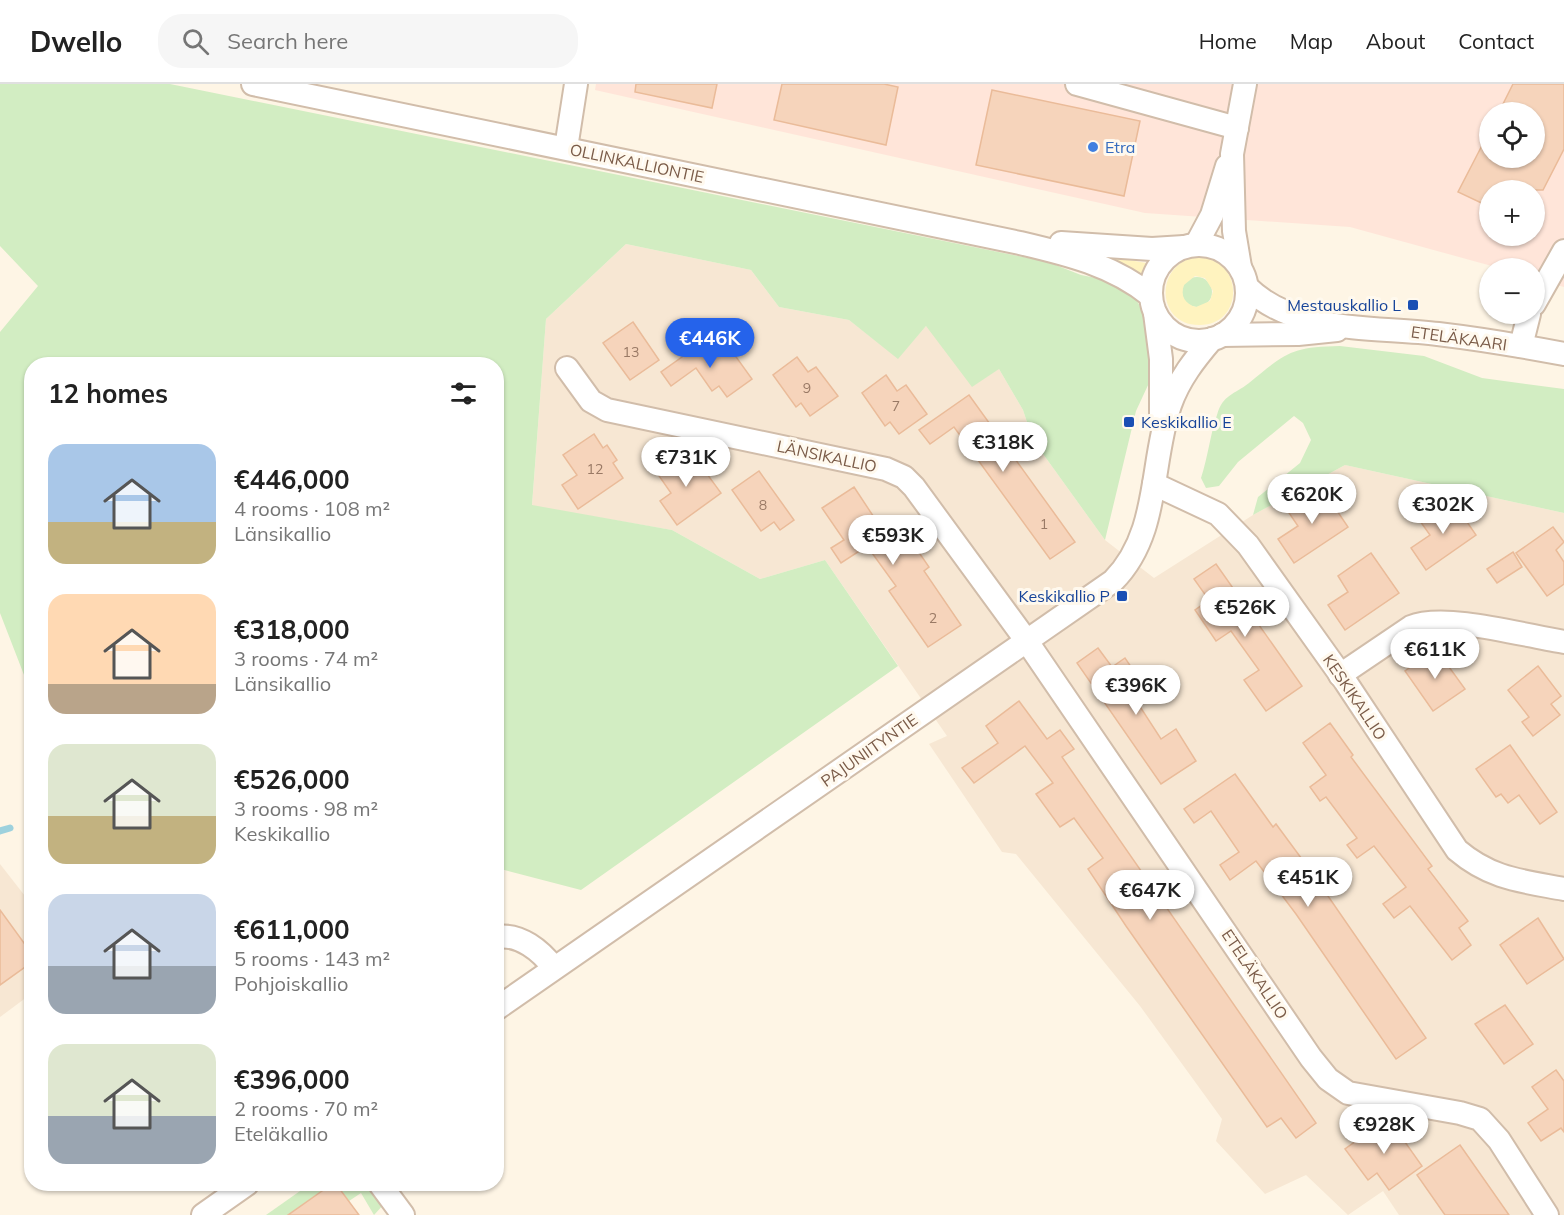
<!DOCTYPE html>
<html lang="en">
<head>
<meta charset="utf-8">
<style>
	body { margin:0; font-family:Mulish,sans-serif; background:#f6f6f6; color:#222; height:100vh; display:flex; flex-direction:column; font-size:22px; white-space:nowrap }
	* { box-sizing:border-box; margin:0 }
	p { font-size:20px; color:#767676 }
	.icon { flex:none; width:33px; height:33px; fill:none; stroke:currentColor; stroke-width:2; stroke-linecap:round; stroke-linejoin:round }
	.map { position:relative; flex:1; overflow:hidden }
	.drawer { position:absolute; left:24px; top:273px; width:480px; height:834px; display:flex; flex-direction:column; background:#fff; border-radius:24px; box-shadow:0 2px 4px #0004 }
	.drawer>* { flex:none }
	.buttons { position:absolute; left:1479px; top:18px; display:grid; gap:12px }
	.buttons a { display:grid; place-items:center; width:66px; height:66px; border-radius:50%; background:#fff; box-shadow:0 2px 4px #0004; font-size:30px }
	.price { position:absolute; translate:-50% -51px; padding:0 14px; border-radius:21px; background:#fff; color:#222; font-size:20px; line-height:39px; filter:drop-shadow(0 2px 3px #0008) }
	.price::after { content:''; position:absolute; left:50%; top:36px; width:18px; height:14px; margin-left:-9px; background:inherit; clip-path:polygon(0 0,100% 0,50% 100%) }
	.price.on { background:#2563eb; color:#fff }
	ul { padding:0; list-style:none }
	li { display:flex; align-items:center; gap:18px; height:150px; padding:0 24px }
	li span { display:grid; place-items:center; flex:none; width:168px; height:120px; border-radius:18px; color:#555 }
	li>.icon { margin-inline-start:auto }
	span .icon { width:72px; height:72px; fill:#fffc; stroke-width:1 }
	li b { font-size:26px }
	h2 { display:flex; justify-content:space-between; align-items:center; height:72px; padding:0 24px; font-size:26px }
	header { display:flex; align-items:center; gap:36px; box-sizing:border-box; height:84px; padding:0 30px; background:#fff; border-bottom:2px solid #e0e0e0 }
	header strong { font-size:28px }
	nav { display:flex; gap:33px; margin-inline-start:auto; font-size:21px }
	.search { width:420px; height:54px; background:#f6f6f6; display:flex; align-items:center; gap:15px; box-sizing:border-box; padding:0 21px; border-radius:24px; color:#767676; font-size:22px }
	.map>svg:first-child { display:block }
</style>
</head>
<body>
<header>
<strong>Dwello</strong>
<div class="search"><svg class="icon" aria-label="search" viewBox="0 0 24 24"><circle cx="10" cy="10" r="6"/><path d="M15 15l6 6"/></svg>Search here</div>
<nav><a>Home</a><a>Map</a><a>About</a><a>Contact</a></nav>
</header>
<div class="map">
<svg width="1564" height="1131" viewBox="0 0 1564 1131">
	<rect width="100%" height="100%" fill="#fef5e5"/>
	<g fill="#f7e7d3">
		<path d="M626,160L751,186L779,223L849,236L898,274L926,242L999,285L1023,326L1033,356L1105,456L1154,494L1253,431L1345,381L1564,429V1131H1399L1383,1107L1348,1131L1306,1091L1265,1110L1216,1057L1222,1035L1140,922L1016,770L1002,768L929,660L947,652L825,476L760,495L672,446L532,422L546,235Z"/>
		<path d="M0,780L32,821L31,910L0,933Z"/>
	</g>
	<path fill="#ffe5d9" fill-rule="evenodd" d="M596,0H1564V203L1535,195L1534,184H1499L1350,143L1145,129L595,6ZM1490,28H1534V74H1490ZM1490,106H1534V152H1490Z"/>
	<g fill="#d2edc2">
		<path d="M0,0H170L1048,178L1081,191L1116,198L1132,206L1150,244L1149,299L1136,327L1105,456L1033,356L1023,326L999,285L972,303L926,242L898,275L849,236L779,223L751,186L626,160L546,235L532,421L672,446L760,495L825,476L898,582L581,806L497,784L496,280H32L31,609L0,529V248L38,202L0,162Z"/>
		<circle cx="1197" cy="208" r="15"/>
		<path d="M1340,262L1424,272L1482,294L1564,305V429L1345,381L1253,431L1258,413L1300,379L1311,356L1303,339L1294,332L1238,378L1219,402L1206,404L1201,394C1208,373 1210,351 1217,331C1223,310 1234,311 1249,299C1286,269 1290,263 1340,262Z"/>
		<path d="M310,1100H332L288,1131H266Z"/>
		<path d="M336,1100H370L384,1120L374,1131L361,1109L349,1117Z"/>
	</g>
	<g fill="#fff3bf" fill-rule="evenodd">
		<path d="M1095,170L1146,179L1148,186L1141,197Z"/>
		<path d="M1200,172C1246,178 1243,242 1199,241C1155,241 1154,177 1200,172ZM1195,192L1205,194L1213,207L1210,217L1196,223C1185,220 1180,212 1184,201Z"/>
	</g>
	<g fill="none" stroke-linecap="round" stroke-linejoin="round">
		<path stroke="#9dd1dd" stroke-width="7" d="M0,747L10,744"/>
	</g>
	<g fill="#f6d4bb" stroke="#eabb99" stroke-width="1.5">
		<path d="M636,0H717L712,24L635,8Z"/>
		<path d="M782,0H884L898,3L886,61L774,36Z"/>
		<path d="M1513,0H1564V65L1543,106H1490V123L1458,108L1490,46V74H1534V28H1499Z"/>
		<path d="M992,6L1140,37L1124,112L976,81Z"/>
		<path d="M633,238L659,276L630,296L603,259Z"/>
		<path d="M706,256L716,272L729,263L752,295L727,313L719,302L712,307L696,284L671,302L661,288Z"/>
		<path d="M797,273L808,288L816,283L838,312L810,332L801,319L796,323L773,291Z"/>
		<path d="M886,291L897,307L906,301L927,330L899,350L890,338L885,342L862,309Z"/>
		<path d="M969,311L1075,458L1050,475L954,343L930,360L919,346Z"/>
		<path d="M594,350L603,364L607,361L617,376L613,379L623,394L578,425L562,401L577,391L563,371Z"/>
		<path d="M686,369L695,382L699,379L721,409L677,441L660,417L671,409L657,389Z"/>
		<path d="M759,387L794,436L780,446L774,438L761,447L732,406Z"/>
		<path d="M854,403L891,459L905,448L929,483L924,487L961,541L928,563L889,507L896,502L867,462L841,479L831,464L844,456L822,424Z"/>
		<path d="M1321,403L1348,443L1294,479L1278,455L1298,442L1287,426Z"/>
		<path d="M1452,416L1476,451L1426,486L1411,464L1430,451L1420,437Z"/>
		<path d="M1553,443L1564,458L1556,466L1564,478V500L1547,512L1516,469Z"/>
		<path d="M1513,468L1522,483L1497,499L1487,485Z"/>
		<path d="M1371,469L1399,509L1345,546L1328,521L1348,508L1338,492Z"/>
		<path d="M1216,480L1302,602L1266,627L1244,596L1259,586L1231,547L1216,557L1195,526L1209,516L1194,495Z"/>
		<path d="M1098,564L1112,583L1125,574L1147,606L1135,615L1161,655L1176,645L1196,677L1161,700L1077,579Z"/>
		<path d="M1436,565L1465,605L1433,627L1405,587Z"/>
		<path d="M1538,582L1561,612L1551,620L1560,631L1533,652L1522,638L1529,633L1508,606Z"/>
		<path d="M1019,617L1047,655L1060,646L1074,665L1062,673L1316,1039L1296,1054L1281,1034L1267,1043L1126,842L1088,785L1103,774L1074,734L1060,743L1036,710L1053,699L1025,662L974,699L962,684L998,659L986,642Z"/>
		<path d="M1330,639L1353,671L1351,673L1432,782L1428,785L1468,837L1459,844L1471,861L1452,876L1410,822L1394,834L1383,820L1406,803L1374,762L1357,774L1347,761L1357,754L1326,713L1320,717L1310,703L1326,691L1303,659Z"/>
		<path d="M1510,661L1557,728L1540,740L1519,711L1508,719L1501,710L1496,713L1476,685Z"/>
		<path d="M1235,690L1273,743L1276,740L1310,786L1426,954L1396,975L1296,830L1256,777L1230,796L1220,781L1239,768L1211,727L1194,739L1184,725Z"/>
		<path d="M0,826L32,870V878L0,901Z"/>
		<path d="M1538,834L1564,875L1527,900L1500,861Z"/>
		<path d="M1505,921L1533,960L1504,980L1475,940Z"/>
		<path d="M1556,986L1564,997V1048L1561,1044L1541,1057L1528,1039L1548,1025L1532,1003Z"/>
		<path d="M1388,1034L1422,1082L1389,1106L1377,1089L1368,1096L1345,1065Z"/>
		<path d="M1460,1061L1509,1131H1445L1417,1091Z"/>
		<path d="M332,1100H336L359,1131H288Z"/>
	</g>
	<g fill="none" stroke-linecap="round" stroke-linejoin="round">
		<g stroke="#d1bdaa" stroke-width="26">
			<g id="minor">
				<path d="M253,0L1020,159C1067,170 1113,181 1151,212"/>
				<path d="M1077,0L1237,44"/>
				<path d="M566,64L576,0"/>
				<path d="M1061,159L1152,165L1184,163"/>
				<path d="M1196,161L1212,131L1227,82"/>
				<circle cx="1199" cy="209" r="48"/>
				<path d="M1240,183L1234,147L1232,70L1245,0"/>
				<path d="M1247,203C1295,251 1376,242 1438,250C1480,255 1522,262 1564,270"/>
				<path d="M1534,220L1564,167"/>
				<path d="M1155,229L1161,275V336"/>
				<path d="M1222,251L1298,250L1337,246"/>
				<path d="M1521,262L1529,230"/>
				<path d="M567,284L591,317L607,326L886,385L904,393L914,403L1026,556L1311,974L1328,995L1348,1009L1460,1029L1480,1035L1499,1056L1547,1131"/>
				<path d="M1154,400L1218,430L1248,461L1345,597L1457,766C1491,795 1522,797 1564,805"/>
				<path d="M1340,591L1411,543C1445,529 1526,552 1564,558"/>
				<path d="M496,853C520,849 541,867 554,884"/>
				<path d="M496,925L1113,497C1160,450 1150,380 1170,321C1179,295 1195,275 1212,255"/>
				<path d="M380,1100L403,1131"/>
				<path d="M203,1131L247,1100"/>
			</g>
		</g>
		<use href="#minor" stroke="#fff" stroke-width="22"/>
	</g>
	<circle fill="#3f7fe0" stroke="#fff9ee" stroke-width="2" cx="1093" cy="63" r="6"/>
	<g fill="#1a4fb4" stroke="#fff9ee" stroke-width="2">
		<rect x="1407" y="215" width="12" height="12" rx="3"/>
		<rect x="1123" y="332" width="12" height="12" rx="3"/>
		<rect x="1116" y="506" width="12" height="12" rx="3"/>
	</g>
	<g text-anchor="middle" dominant-baseline="central" stroke-width="6" stroke-linejoin="round" paint-order="stroke">
		<g font-size="14" fill="#997965">
			<text x="631" y="268">13</text>
			<text x="807" y="304">9</text>
			<text x="896" y="322">7</text>
			<text x="595" y="385">12</text>
			<text x="763" y="421">8</text>
			<text x="1044" y="440">1</text>
			<text x="933" y="534">2</text>
		</g>
		<g font-size="16" fill="#366cbe" stroke="#fff9ee" text-anchor="start">
			<text x="1105" y="63">Etra</text>
		</g>
		<g font-size="16" fill="#7a5b48" stroke="#fff9ee">
			<text transform="translate(637 79) rotate(12)">OLLINKALLIONTIE</text>
			<text transform="translate(1459 254) rotate(8)">ETELÄKAARI</text>
			<text transform="translate(827 372) rotate(12)">LÄNSIKALLIO</text>
			<text transform="translate(1355 613) rotate(56)">KESKIKALLIO</text>
			<text transform="translate(869 666) rotate(-35)">PAJUNIITYNTIE</text>
			<text transform="translate(1255 890) rotate(56)">ETELÄKALLIO</text>
		</g>
		<g font-size="16" fill="#164399" stroke="#fff9ee" text-anchor="end">
			<text x="1401" y="221">Mestauskallio L</text>
			<text x="1141" y="338" text-anchor="start">Keskikallio E</text>
			<text x="1110" y="512">Keskikallio P</text>
		</g>
	</g>
</svg>
<div class="buttons">
<a><svg class="icon" aria-label="locate" viewBox="0 0 24 24"><circle cx="12" cy="12" r="6"/><path d="M12 2v4M12 18v4M2 12h4M18 12h4"/></svg></a>
<a>+</a>
<a>−</a>
</div>
<b class="price on" style="left:710px;top:285px">€446K</b>
<b class="price" style="left:1003px;top:389px">€318K</b>
<b class="price" style="left:686px;top:404px">€731K</b>
<b class="price" style="left:1312px;top:441px">€620K</b>
<b class="price" style="left:1443px;top:451px">€302K</b>
<b class="price" style="left:893px;top:482px">€593K</b>
<b class="price" style="left:1245px;top:554px">€526K</b>
<b class="price" style="left:1435px;top:596px">€611K</b>
<b class="price" style="left:1136px;top:632px">€396K</b>
<b class="price" style="left:1308px;top:824px">€451K</b>
<b class="price" style="left:1150px;top:837px">€647K</b>
<b class="price" style="left:1384px;top:1071px">€928K</b>
<section class="drawer">
<h2>12 homes<svg class="icon" aria-label="filters" viewBox="0 0 24 24"><path d="M4 7h16M4 17h16"/><circle cx="9" cy="7" r="2"/><circle cx="15" cy="17" r="2"/></svg></h2>
<ul>
<li><span style="background:linear-gradient(#a9c7e8 65%,#c2b280 0)"><svg class="icon" aria-label="home" viewBox="0 0 24 24"><path d="M3 11l9-7 9 7M6 9v11h12V9"/></svg></span><div><b>€446,000</b><p>4 rooms · 108 m²</p><p>Länsikallio</p></div></li>
<li><span style="background:linear-gradient(#ffd9b3 75%,#b9a48a 0)"><svg class="icon" aria-label="home" viewBox="0 0 24 24"><path d="M3 11l9-7 9 7M6 9v11h12V9"/></svg></span><div><b>€318,000</b><p>3 rooms · 74 m²</p><p>Länsikallio</p></div></li>
<li><span style="background:linear-gradient(#dfe7d0 60%,#c2b280 0)"><svg class="icon" aria-label="home" viewBox="0 0 24 24"><path d="M3 11l9-7 9 7M6 9v11h12V9"/></svg></span><div><b>€526,000</b><p>3 rooms · 98 m²</p><p>Keskikallio</p></div></li>
<li><span style="background:linear-gradient(#c9d6e8 60%,#9aa5b1 0)"><svg class="icon" aria-label="home" viewBox="0 0 24 24"><path d="M3 11l9-7 9 7M6 9v11h12V9"/></svg></span><div><b>€611,000</b><p>5 rooms · 143 m²</p><p>Pohjoiskallio</p></div></li>
<li><span style="background:linear-gradient(#dfe7d0 60%,#9aa5b1 0)"><svg class="icon" aria-label="home" viewBox="0 0 24 24"><path d="M3 11l9-7 9 7M6 9v11h12V9"/></svg></span><div><b>€396,000</b><p>2 rooms · 70 m²</p><p>Eteläkallio</p></div></li>
</ul>
</section>
</div>
</body>
</html>
